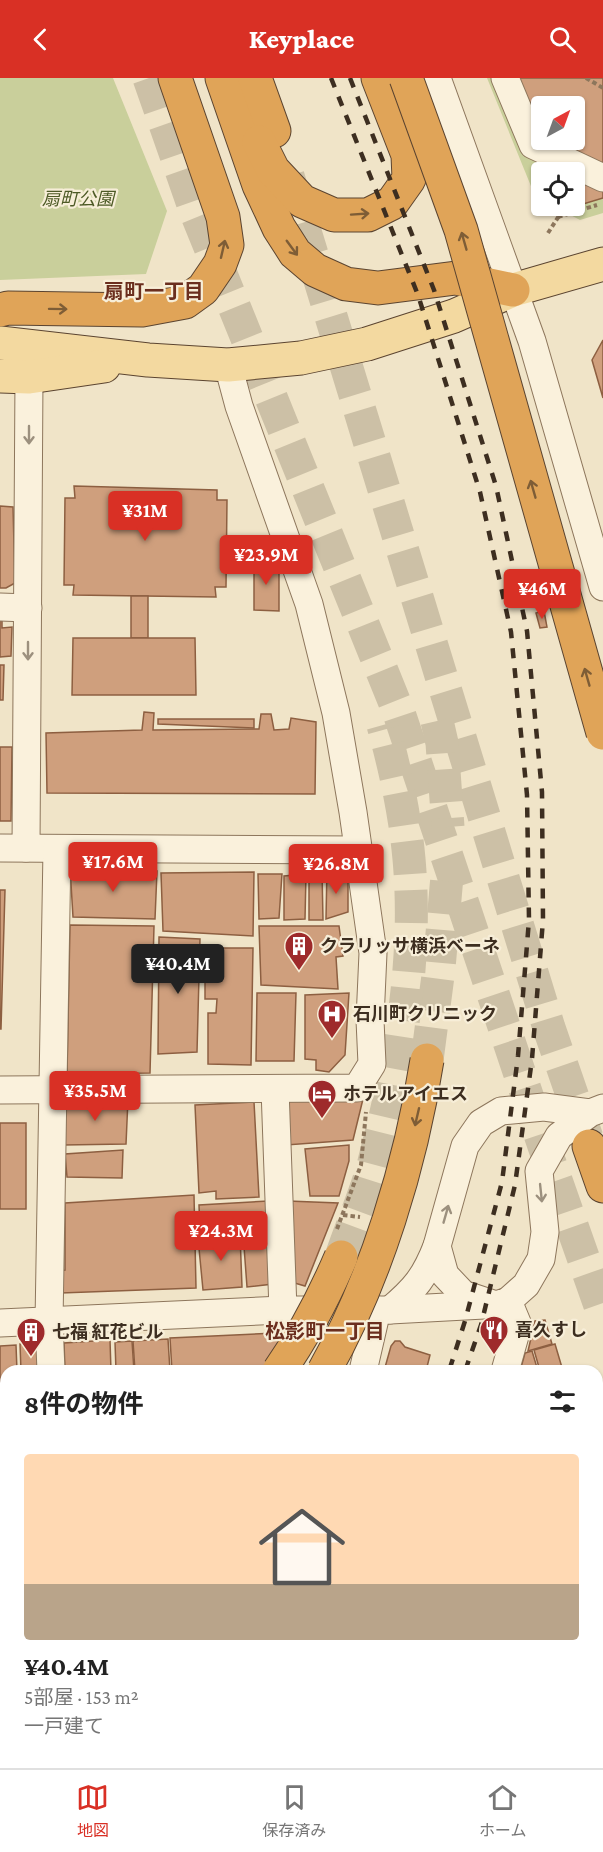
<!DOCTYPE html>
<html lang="ja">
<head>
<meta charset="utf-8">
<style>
	body { margin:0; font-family:"Crimson Pro","Noto Sans JP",serif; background:#f6f6f6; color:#222; height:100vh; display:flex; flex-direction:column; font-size:22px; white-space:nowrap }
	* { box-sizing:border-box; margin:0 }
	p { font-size:20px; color:#767676 }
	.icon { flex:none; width:33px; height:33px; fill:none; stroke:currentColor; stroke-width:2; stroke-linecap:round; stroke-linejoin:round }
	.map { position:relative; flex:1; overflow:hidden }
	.side { position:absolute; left:0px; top:1287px; width:603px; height:404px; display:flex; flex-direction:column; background:#fff; border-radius:18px 18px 0 0; box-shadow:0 2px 4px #0004 }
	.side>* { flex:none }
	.needle { width:39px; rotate:41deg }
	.tools { position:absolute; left:531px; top:18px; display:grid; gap:12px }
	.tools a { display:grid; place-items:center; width:54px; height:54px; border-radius:6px; background:#fff; box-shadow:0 2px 4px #0004; font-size:30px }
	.price { position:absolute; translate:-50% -51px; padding:0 14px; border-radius:6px; background:#d93025; color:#fff; font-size:20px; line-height:39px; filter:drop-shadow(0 2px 3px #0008) }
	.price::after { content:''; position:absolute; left:50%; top:36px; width:18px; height:14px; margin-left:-9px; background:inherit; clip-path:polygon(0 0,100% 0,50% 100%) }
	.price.active { background:#222; color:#fff }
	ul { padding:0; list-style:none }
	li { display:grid; align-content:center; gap:12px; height:318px; padding:0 24px }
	li span { display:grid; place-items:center; height:186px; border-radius:6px; color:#555 }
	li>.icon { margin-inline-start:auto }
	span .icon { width:108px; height:108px; fill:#fffc; stroke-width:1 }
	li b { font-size:26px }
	h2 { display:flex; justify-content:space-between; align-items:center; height:72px; padding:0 24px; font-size:26px }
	header { display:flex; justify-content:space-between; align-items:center; height:78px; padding:0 24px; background:#d93025; color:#fff; font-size:27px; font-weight:800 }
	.tab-bar { display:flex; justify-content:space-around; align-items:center; height:84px; border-top:2px solid #e0e0e0; background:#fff; font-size:16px; color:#767676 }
	.tab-bar a { display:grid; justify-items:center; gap:3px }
	.tab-bar .active { color:#d93025 }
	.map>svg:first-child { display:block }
</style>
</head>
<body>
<header><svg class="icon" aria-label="back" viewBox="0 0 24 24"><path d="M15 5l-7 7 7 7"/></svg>Keyplace<svg class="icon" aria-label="search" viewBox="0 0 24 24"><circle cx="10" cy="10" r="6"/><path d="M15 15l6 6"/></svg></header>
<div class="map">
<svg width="603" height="1690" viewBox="0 0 603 1690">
	<rect width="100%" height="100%" fill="#f0e4c8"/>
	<g fill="#c9cf9b" fill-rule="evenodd">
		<path d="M0,0H113L167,133L146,196L0,202Z"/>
		<path d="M487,0H603V135L580,142L553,128H574V94H542L541,121L535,118ZM542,28H574V62H542Z"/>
		<path d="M0,1325H6V1505L0,1507Z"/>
	</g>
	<g fill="#cf9f7d" stroke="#8d5f41" stroke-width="1.5" fill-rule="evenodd">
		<path d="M501,0H603V120L580,127L574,124V94H548L524,37L538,31ZM542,28H574V62H542Z"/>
		<path d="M603,262V320L592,282Z"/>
		<path d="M74,408L217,412V422H227L226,509H215L216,519L73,517L74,507H64L65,420H75Z"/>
		<path d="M0,428L13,429L15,505L6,510H0Z"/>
		<path d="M254,483H275L279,495V533L254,532Z"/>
		<rect x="131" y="518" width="17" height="42"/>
		<path d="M544,533L547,549L540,550L536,535Z"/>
		<path d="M0,539H2V550L12,549L11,578L0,579Z"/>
		<path d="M73,560H195L196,617H72Z"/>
		<path d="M0,587H4L3,622H0Z"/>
		<path d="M144,634L154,635L153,652L259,651L261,636H271L274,652L289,651L291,640L316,644L315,716L47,715L46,655L142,652Z"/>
		<path d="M158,641H254V650L158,646Z"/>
		<path d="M0,669H12L11,743H0Z"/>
		<path d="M70,789L157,793L155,841L73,839Z"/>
		<path d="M327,790H336L337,805L348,802V834L326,841Z"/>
		<path d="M309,793H322L323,842H309Z"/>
		<path d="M254,794L253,858L163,853L161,795Z"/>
		<path d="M258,796H282L279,840L259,841Z"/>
		<path d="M306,796L305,841L284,842V798Z"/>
		<path d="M0,812H5L1,951H0Z"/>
		<path d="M70,847L154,848L150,995L67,996Z"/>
		<path d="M259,848H339L343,878L336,879L338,911L261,907Z"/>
		<path d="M159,859L200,861L197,974L158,976Z"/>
		<path d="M205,870H253L251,987L208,986V935H216L217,921H205Z"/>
		<path d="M257,915H296L294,983H256Z"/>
		<path d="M349,915L345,977L329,994L316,992V982L305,981V917Z"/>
		<path d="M128,1021L126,1066L63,1067V1023Z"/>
		<path d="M363,1021L353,1062L286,1067V1022Z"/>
		<path d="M254,1024L259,1119L216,1121V1113L199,1115L195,1027Z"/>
		<rect x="0" y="1045" width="26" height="86"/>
		<path d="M349,1067V1083L339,1118H310L305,1071Z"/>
		<path d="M123,1072L122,1100L67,1099L65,1076Z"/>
		<path d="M194,1117L196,1210L61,1215L59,1193L65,1192V1125Z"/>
		<path d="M268,1123V1147L200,1154L199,1127Z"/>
		<path d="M288,1123L338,1125L305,1208L291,1204Z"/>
		<path d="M269,1151L273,1206L247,1209L243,1155Z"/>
		<path d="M240,1156L242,1209L203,1212L198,1160Z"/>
		<path d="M545,1242L552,1266L528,1273L535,1243Z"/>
		<path d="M275,1255V1260H282L266,1293H172L170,1260Z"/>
		<path d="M168,1261L170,1293H135L133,1263Z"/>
		<path d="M110,1262L111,1293H65L64,1265Z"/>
		<path d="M132,1263L134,1293H116L115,1264Z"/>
		<path d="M395,1263H400L405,1269L430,1277L426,1293H384L391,1268Z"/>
		<path d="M41,1265L42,1293H21L20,1266Z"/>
		<path d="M555,1266L563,1293H540L534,1272Z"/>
		<path d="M16,1267L17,1293H6V1308H0V1268Z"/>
		<path d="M532,1273L538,1293H520L525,1275Z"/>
		<path d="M597,1584L603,1586V1690H466L467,1684H597V1617L600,1606L597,1605Z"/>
		<path d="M101,1684H226L224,1690H100Z"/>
	</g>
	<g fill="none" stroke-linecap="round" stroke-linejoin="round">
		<g stroke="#ccc0a6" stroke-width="33" stroke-dasharray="33 16" stroke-linecap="butt">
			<path d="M149,0L195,132L399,635L544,1068L603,1236"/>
			<path d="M288,98L549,950L587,1060"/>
			<path d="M437,643L442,665L448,749"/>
			<path d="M427,982L439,890L447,798"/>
			<path d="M341,1179C352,1146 367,1113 375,1080C400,983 418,882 409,781C405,736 395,690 383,647"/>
		</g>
		<g stroke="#8d765c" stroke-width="29">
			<g id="minor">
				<path d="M437,0L532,263L603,509"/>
				<path d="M505,0L533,67L603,100"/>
				<path d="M0,529L28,530"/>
				<path d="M0,770L358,772"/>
				<path d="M26,770L29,299"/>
				<path d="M275,1011L283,1232"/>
				<path d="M0,1012L357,1010L372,986L370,942L373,875L353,734L336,635L309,526L239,328L228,287"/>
				<path d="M590,1035L544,1029L501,1033L481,1045L465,1068L437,1168L445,1197L463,1216L496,1227L508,1223L526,1207L541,1181L545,1154L539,1093L559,1058L590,1035L603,1030"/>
				<path d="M390,1232C415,1211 425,1199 437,1168"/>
				<path d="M0,1245L283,1232H390L484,1227"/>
				<path d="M51,1293L49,1244L57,771"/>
				<path d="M363,1293L377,1232"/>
				<path d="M505,1293L518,1247L508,1223"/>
				<path d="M250,1690L252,1684"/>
			</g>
		</g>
		<g stroke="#5b4430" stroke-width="35">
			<g id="major">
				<path d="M0,265L148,282L228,287L301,280L367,266L454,238L513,212L603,186"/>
				<path d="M0,298L29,299L104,288"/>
			</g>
		</g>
		<g stroke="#5b4430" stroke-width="35">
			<g id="highway">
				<path d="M222,0L259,107L279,150L295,175L315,192L346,206L378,210L456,200L513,212"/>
				<path d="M255,0L274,53"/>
				<path d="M259,64L273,92L302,123L334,137H368L392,125L409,101L408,77L378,0"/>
				<path d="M0,232L8,230L142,232L185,224L203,211L220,186L227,167L223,139L175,0"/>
				<path d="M589,1068L603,1108"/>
				<path d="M597,1442L603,1445"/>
				<path d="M0,1529L6,1526"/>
				<path d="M0,1570L6,1567"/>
				<path d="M402,1690L404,1684"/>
			</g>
		</g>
		<g stroke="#8d765c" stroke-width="4" stroke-dasharray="4.5 3" stroke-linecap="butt">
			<path d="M586,0L603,10"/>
			<path d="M558,139L597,127"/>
			<path d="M548,155L564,130L561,128"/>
			<path d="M343,1137L360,1139"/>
			<path d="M337,1151L361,1087L366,1034"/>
		</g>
		<use href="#minor" stroke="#faf1dc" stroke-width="27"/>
		<use href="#major" stroke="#f3d9a0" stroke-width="33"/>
		<use href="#highway" stroke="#e0a458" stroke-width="33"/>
		<g stroke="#3d2e20" stroke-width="4.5" stroke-dasharray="10 10" stroke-linecap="butt">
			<path d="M331,0L418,217L480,414L511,554L527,717L529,842L518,978L502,1104L465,1243L449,1293"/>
			<path d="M350,0L434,212L496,408L527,553L542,714L543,842L532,981L515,1107L481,1247L465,1293"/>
			<path d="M317,1690L318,1684"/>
			<path d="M331,1690L333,1684"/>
		</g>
		<g stroke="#5b4430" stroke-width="35" stroke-linecap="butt">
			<g id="highway-bridge">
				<path d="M406,0L461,152L603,655"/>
				<path d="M279,1293C304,1257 324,1219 341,1179"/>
				<path d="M324,1293C376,1201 411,1085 427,982"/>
			</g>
		</g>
		<use href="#highway-bridge" stroke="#e0a458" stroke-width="33"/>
	</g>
	<defs><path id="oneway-shaft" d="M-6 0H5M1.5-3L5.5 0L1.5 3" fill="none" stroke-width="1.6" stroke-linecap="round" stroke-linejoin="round" transform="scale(1.5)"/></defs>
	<g stroke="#7e5d36">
		<use href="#oneway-shaft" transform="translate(360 136) rotate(-4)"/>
		<use href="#oneway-shaft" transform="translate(464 163) rotate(-106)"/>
		<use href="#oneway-shaft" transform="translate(292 170) rotate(54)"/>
		<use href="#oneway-shaft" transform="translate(223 171) rotate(-77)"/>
		<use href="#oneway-shaft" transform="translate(58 231) rotate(1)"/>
		<use href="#oneway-shaft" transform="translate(533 411) rotate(-106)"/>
		<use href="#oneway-shaft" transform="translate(587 599) rotate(-106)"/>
		<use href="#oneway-shaft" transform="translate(417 1039) rotate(103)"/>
	</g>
	<g stroke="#9c907e">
		<use href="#oneway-shaft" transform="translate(29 357) rotate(90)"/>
		<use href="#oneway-shaft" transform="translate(28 573) rotate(90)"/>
		<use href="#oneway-shaft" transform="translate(541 1115) rotate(84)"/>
		<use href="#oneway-shaft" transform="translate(446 1136) rotate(-74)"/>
	</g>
	<defs>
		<g id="building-pin" transform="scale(1.5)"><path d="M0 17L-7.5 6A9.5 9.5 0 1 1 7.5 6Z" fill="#9e2a2b" stroke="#f7eed8"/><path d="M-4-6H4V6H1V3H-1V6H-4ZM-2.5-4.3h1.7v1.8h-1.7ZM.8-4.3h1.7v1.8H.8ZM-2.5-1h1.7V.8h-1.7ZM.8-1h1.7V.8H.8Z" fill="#fff"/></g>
		<g id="hospital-pin" transform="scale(1.5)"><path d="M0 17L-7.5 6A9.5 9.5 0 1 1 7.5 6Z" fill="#9e2a2b" stroke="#f7eed8"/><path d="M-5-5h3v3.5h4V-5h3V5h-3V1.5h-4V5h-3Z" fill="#fff"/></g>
		<g id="hotel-pin" transform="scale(1.5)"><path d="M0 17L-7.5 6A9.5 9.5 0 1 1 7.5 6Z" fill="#9e2a2b" stroke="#f7eed8"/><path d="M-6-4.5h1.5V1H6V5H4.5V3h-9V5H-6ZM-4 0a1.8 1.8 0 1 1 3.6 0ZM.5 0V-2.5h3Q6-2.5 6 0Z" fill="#fff"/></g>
		<g id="restaurant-pin" transform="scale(1.5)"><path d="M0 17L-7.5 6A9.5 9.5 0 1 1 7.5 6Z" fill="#9e2a2b" stroke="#f7eed8"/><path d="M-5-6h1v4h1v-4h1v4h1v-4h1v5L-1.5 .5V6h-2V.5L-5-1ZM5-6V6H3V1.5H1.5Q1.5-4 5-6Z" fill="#fff"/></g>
	</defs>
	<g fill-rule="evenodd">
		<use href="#building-pin" x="299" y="868"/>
		<use href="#hospital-pin" x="332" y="936"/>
		<use href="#hotel-pin" x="322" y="1016"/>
		<use href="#restaurant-pin" x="494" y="1252"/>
		<use href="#building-pin" x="31" y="1254"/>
	</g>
	<g text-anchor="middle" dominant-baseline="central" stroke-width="4.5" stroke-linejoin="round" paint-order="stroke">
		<g font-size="18" font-style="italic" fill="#4d5a26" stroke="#f7eed8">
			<text x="78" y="121">扇町公園</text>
		</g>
		<g font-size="18" font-weight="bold" fill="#3d2e20" stroke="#f7eed8" text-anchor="start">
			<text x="320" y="868">クラリッサ横浜ベーネ</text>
			<text x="353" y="936">石川町クリニック</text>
			<text x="343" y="1016">ホテルアイエス</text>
			<text x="515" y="1252">喜久すし</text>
			<text x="52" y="1254">七福 紅花ビル</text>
		</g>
		<g font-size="20" font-weight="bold" fill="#6b2e1e" stroke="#f7eed8">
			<text x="154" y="213">扇町一丁目</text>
			<text x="325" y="1253">松影町一丁目</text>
		</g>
	</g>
</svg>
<div class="tools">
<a><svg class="needle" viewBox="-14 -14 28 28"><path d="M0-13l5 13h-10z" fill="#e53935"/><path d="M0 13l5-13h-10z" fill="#767676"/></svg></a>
<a><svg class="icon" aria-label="locate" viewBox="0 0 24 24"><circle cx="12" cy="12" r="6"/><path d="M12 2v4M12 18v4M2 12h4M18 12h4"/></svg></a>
</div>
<b class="price" style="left:145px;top:464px">¥31M</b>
<b class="price" style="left:266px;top:508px">¥23.9M</b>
<b class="price" style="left:542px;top:542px">¥46M</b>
<b class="price" style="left:113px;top:815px">¥17.6M</b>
<b class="price" style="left:336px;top:817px">¥26.8M</b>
<b class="price active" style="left:178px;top:917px">¥40.4M</b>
<b class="price" style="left:95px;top:1044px">¥35.5M</b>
<b class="price" style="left:221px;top:1184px">¥24.3M</b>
<section class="side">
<h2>8件の物件<svg class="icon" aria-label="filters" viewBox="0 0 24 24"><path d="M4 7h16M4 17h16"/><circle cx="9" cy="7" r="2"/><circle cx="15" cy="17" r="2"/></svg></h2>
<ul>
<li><span style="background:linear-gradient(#ffd9b3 70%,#b9a48a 0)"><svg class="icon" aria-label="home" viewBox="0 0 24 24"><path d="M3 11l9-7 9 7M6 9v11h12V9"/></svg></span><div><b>¥40.4M</b><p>5部屋 · 153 m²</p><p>一戸建て</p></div></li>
</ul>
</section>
</div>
<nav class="tab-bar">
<a class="active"><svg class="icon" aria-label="map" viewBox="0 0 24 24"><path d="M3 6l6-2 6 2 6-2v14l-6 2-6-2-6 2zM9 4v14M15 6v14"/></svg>地図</a>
<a><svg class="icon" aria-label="saved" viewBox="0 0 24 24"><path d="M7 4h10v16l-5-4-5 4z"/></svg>保存済み</a>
<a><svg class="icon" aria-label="home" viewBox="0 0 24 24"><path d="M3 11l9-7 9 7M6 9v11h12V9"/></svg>ホーム</a>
</nav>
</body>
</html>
